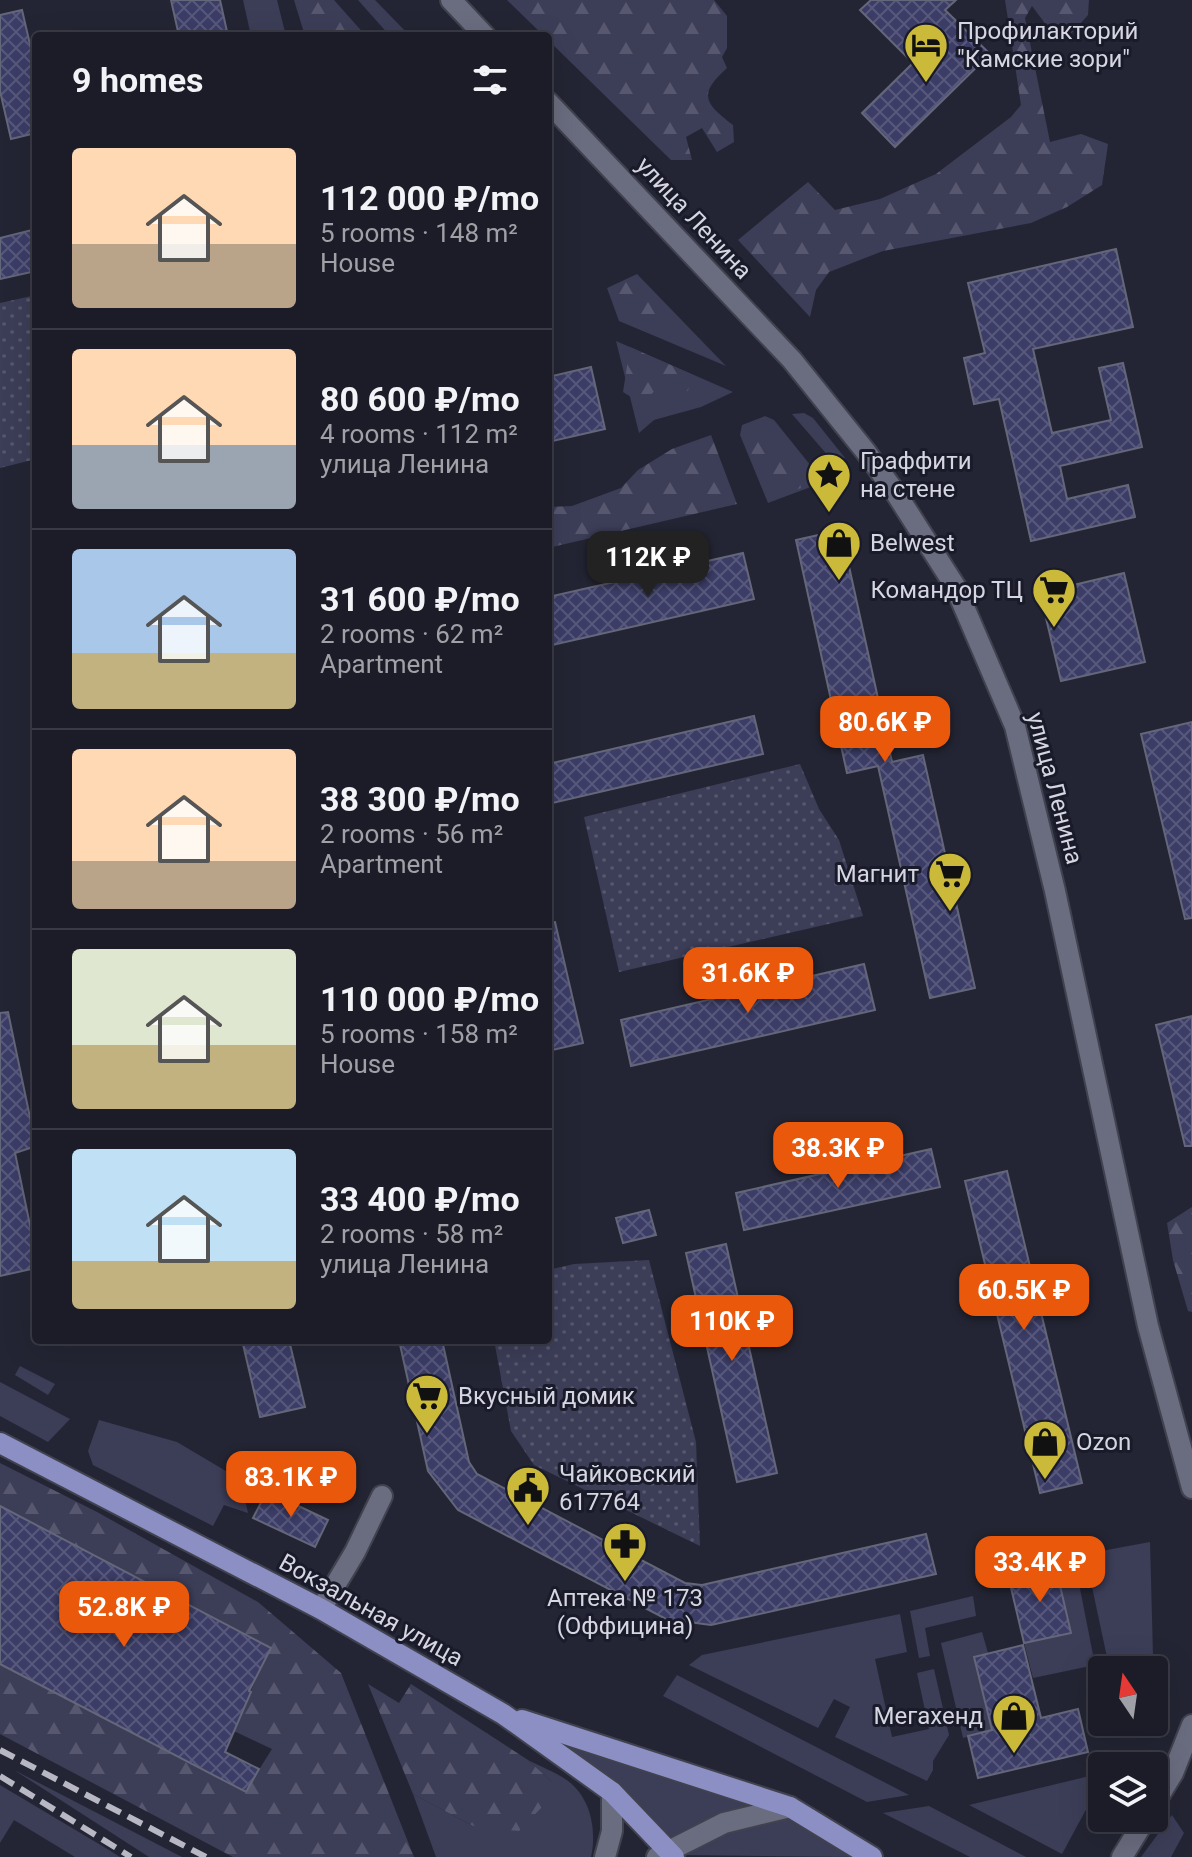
<!DOCTYPE html>
<html lang="en">
<head>
<meta charset="utf-8">
<style>
	body { margin:0; font-family:Roboto,sans-serif; background:#282933; color:#f1f3f6; height:100vh; display:flex; flex-direction:column; font-size:30px; white-space:nowrap }
	* { box-sizing:border-box; margin:0 }
	p { font-size:26px; color:#a0a1a7 }
	.icon { flex:none; width:44px; height:44px; fill:none; stroke:currentColor; stroke-width:2; stroke-linecap:round; stroke-linejoin:round }
	.map { position:relative; flex:1; overflow:hidden }
	.drawer { position:absolute; left:32px; top:32px; width:520px; height:1312px; display:flex; flex-direction:column; background:#1b1c27; border-radius:8px; box-shadow:0 8px 32px #0002,0 0 0 2px #393a44 }
	.drawer>* { flex:none }
	.needle { width:52px; rotate:347deg }
	.tools { position:absolute; left:1088px; top:1656px; display:grid; gap:16px }
	.tools a { display:grid; place-items:center; width:80px; height:80px; border-radius:8px; background:#1b1c27; box-shadow:0 8px 32px #0002,0 0 0 2px #393a44; font-size:40px }
	.price { position:absolute; translate:-50% -68px; padding:0 18px; border-radius:16px; background:#ea580c; color:#fff; font-size:26px; line-height:52px; filter:drop-shadow(0 2px 4px #0008) }
	.price::after { content:''; position:absolute; left:50%; top:48px; width:24px; height:18px; margin-left:-12px; background:inherit; clip-path:polygon(0 0,100% 0,50% 100%) }
	.price.active { background:#222; color:#fff }
	ul { padding:0; list-style:none }
	li { display:flex; align-items:center; gap:24px; height:200px; padding:0 40px }
	li+li { border-top:2px solid #393a44 }
	li span { display:grid; place-items:center; flex:none; width:224px; height:160px; border-radius:8px; color:#555 }
	li>.icon { margin-inline-start:auto }
	span .icon { width:96px; height:96px; fill:#fffc; stroke-width:1 }
	li b { font-size:34px }
	h2 { display:flex; justify-content:space-between; align-items:center; height:96px; padding:0 40px; font-size:34px }
	.map>svg:first-child { display:block }
</style>
</head>
<body>
<div class="map">
<svg width="1192" height="1857" viewBox="0 0 1192 1857">
	<defs>
		<pattern id="forest-firs" width="22" height="20" patternUnits="userSpaceOnUse" patternTransform="scale(2)"><rect width="22" height="20" fill="#3c3d57"/><path d="M5 1l3.5 6h-7zM16 11l3.5 6h-7z" fill="#57586f"/></pattern>
		<pattern id="park-dots" width="8" height="8" patternUnits="userSpaceOnUse" patternTransform="scale(2)"><rect width="8" height="8" fill="#3c3d57"/><path d="M2 2h.1M6 6h.1" fill="none" stroke="#57586f" stroke-width="1.8" stroke-linecap="round"/></pattern>
		<pattern id="building-cross-hatch" width="8" height="8" patternUnits="userSpaceOnUse" patternTransform="scale(2)"><rect width="8" height="8" fill="#3c3d67"/><path d="M0 0l8 8M0 8l8-8" fill="none" stroke="#57587c"/></pattern>
	</defs>
	<rect width="100%" height="100%" fill="#242534"/>
	<g fill="#3c3d57">
		<path d="M243,0H277L286,36H251Z"/>
		<path d="M358,0H375L410,36H390Z"/>
		<path d="M637,274L726,366L619,321L607,288Z"/>
		<path d="M616,341L733,392L701,407L654,420L639,433Z"/>
		<path d="M804,413L813,418L845,458L836,465L792,414Z"/>
		<path d="M765,416L774,420L824,482L768,503L740,435L742,425Z"/>
		<path d="M20,1366L55,1384L48,1395L15,1375Z"/>
		<path d="M0,1382L70,1419L48,1442L0,1416Z"/>
		<path d="M99,1420L177,1442L241,1480L248,1513L224,1505L213,1526L93,1465L88,1451Z"/>
		<path d="M1150,1542L1153,1655L1108,1662L1085,1554Z"/>
		<path d="M1074,1558L1095,1665L1033,1678L1024,1643L1071,1632L1055,1564Z"/>
		<path d="M973,1596L976,1616L925,1628L930,1656L919,1658L910,1611Z"/>
		<path d="M900,1614L907,1652L875,1659L892,1737L929,1729L917,1673L934,1669L949,1735L933,1761V1770L927,1781L835,1737L850,1707L834,1699L818,1728L689,1665L702,1655Z"/>
		<path d="M982,1632L988,1653L974,1657L992,1730L963,1738L941,1643Z"/>
		<path d="M677,1675L909,1795L867,1802L663,1696Z"/>
		<path d="M550,1738L767,1806L667,1845Z"/>
		<path d="M528,1760C541,1767 556,1772 568,1781C591,1798 597,1831 591,1857H436L413,1794L475,1827L551,1781Z"/>
		<path d="M14,1770L182,1857H149Z"/>
		<path d="M1102,1773V1780L1062,1854L969,1805Z"/>
		<path d="M0,1785L109,1850L120,1857H75L14,1820L0,1843Z"/>
		<path d="M929,1806L1026,1857H970L883,1813Z"/>
		<path d="M1172,1815L1184,1833L1171,1857H1141Z"/>
		<path d="M792,1816L850,1857L682,1855L726,1831Z"/>
	</g>
	<g fill="url(#forest-firs)">
		<path d="M294,0H334L366,36H305Z"/>
		<path d="M507,0H714L727,16V48L722,57L727,68C698,94 704,103 733,125L734,142L717,152L702,128L686,137L692,160H671L548,40V36H544Z"/>
		<path d="M1005,0H1089L1088,15L1070,35L1050,30L1032,6L1025,18L1050,142L1081,134L1108,144L1102,185L1067,207L1031,223L883,251L829,272L816,290L810,317L738,240L808,182L835,210L880,199L936,174L1011,117L1021,105Z"/>
		<path d="M625,280C649,285 662,298 655,323L644,329L618,310L614,293Z"/>
		<path d="M630,347L691,374L688,391L664,383L641,403L623,392Z"/>
		<path d="M758,426C781,437 795,463 801,488L772,498L748,446L750,432Z"/>
		<path d="M711,435L737,504L548,548V507L572,506L621,488L638,470L672,449Z"/>
		<path d="M1192,1207V1312L1188,1311L1173,1260L1167,1223Z"/>
		<path d="M0,1463L97,1512L258,1602L341,1673L414,1857H233L0,1734V1664L245,1792L272,1749L234,1731L261,1667L0,1506Z"/>
		<path d="M368,1684L399,1703L411,1684L528,1760L551,1781L541,1808L519,1831L475,1827L413,1794Z"/>
	</g>
	<g fill="url(#park-dots)">
		<path d="M36,295V459L0,468V303Z"/>
		<path d="M800,764L819,809L839,840L863,916L619,972L584,817Z"/>
		<path d="M649,1260L696,1442L700,1546L534,1465L511,1431L494,1340H548V1270L574,1264Z"/>
	</g>
	<g fill="url(#building-cross-hatch)" stroke="#646679" stroke-width="2">
		<path d="M171,0H220L228,36H179Z"/>
		<path d="M871,0H956L945,10L990,54L895,147L862,113L913,63L860,10Z"/>
		<path d="M22,10L36,70V133L11,139L0,91V15Z"/>
		<path d="M36,229V271L0,279V238Z"/>
		<path d="M1116,249L1133,327L1033,349L1052,433L1111,420L1099,368L1123,363L1142,447L1060,466L1067,499L1128,485L1135,517L1031,541L999,399L974,404L964,358L985,353L968,283Z"/>
		<path d="M591,367L605,429L548,442V377Z"/>
		<path d="M841,530L892,762L923,755L975,988L930,998L878,766L847,773L796,540Z"/>
		<path d="M743,553L754,599L548,646V597Z"/>
		<path d="M1124,573L1145,662L1061,681L1040,593Z"/>
		<path d="M754,716L763,754L548,804V764Z"/>
		<path d="M1192,722V918L1185,919L1141,734Z"/>
		<path d="M555,922L583,1043L548,1051V923Z"/>
		<path d="M864,964L875,1010L631,1066L621,1020Z"/>
		<path d="M8,1012L36,1146L15,1153L36,1254V1268L0,1276V1013Z"/>
		<path d="M1192,1016V1146H1185L1156,1025Z"/>
		<path d="M931,1149L940,1187L744,1230L736,1193Z"/>
		<path d="M1007,1171L1082,1483L1040,1493L965,1181Z"/>
		<path d="M649,1210L656,1235L623,1243L616,1218Z"/>
		<path d="M726,1244L777,1473L737,1482L686,1253Z"/>
		<path d="M242,1340H289L305,1407L260,1417Z"/>
		<path d="M399,1340H442L469,1462L477,1474L685,1583L702,1585L926,1534L936,1574L711,1625L666,1619L458,1510L428,1471Z"/>
		<path d="M267,1491L328,1520L315,1547L253,1518Z"/>
		<path d="M0,1506L271,1648L249,1691L251,1692L225,1752L259,1769L246,1792L0,1664Z"/>
		<path d="M1055,1564L1071,1633L1024,1643L1008,1575Z"/>
		<path d="M1023,1645L1041,1718L1078,1709L1088,1752L978,1778L968,1736L992,1730L974,1657Z"/>
	</g>
	<g fill="none" stroke-linecap="round" stroke-linejoin="round">
		<g stroke="#41424f" stroke-width="24">
			<path id="minor" d="M321,1609L355,1552L382,1496"/>
		</g>
		<g stroke="#41424f" stroke-width="24">
			<g id="tertiary">
				<path d="M451,0L485,36"/>
				<path d="M548,102L792,360L866,452L897,495L955,586L1015,726L1055,891L1148,1326L1192,1488"/>
				<path d="M1154,1804L1173,1773L1192,1725"/>
				<path d="M605,1857L612,1831V1792"/>
				<path d="M657,1857L724,1823L790,1807"/>
				<path d="M1122,1857L1146,1818"/>
			</g>
		</g>
		<g stroke="#41424f" stroke-width="24">
			<g id="primary">
				<path d="M0,1443L321,1609L503,1714L612,1792L674,1857"/>
				<path d="M522,1720L790,1807L872,1857"/>
			</g>
		</g>
		<use href="#minor" stroke="#6a6c7f" stroke-width="20"/>
		<use href="#tertiary" stroke="#6a6c7f" stroke-width="20"/>
		<use href="#primary" stroke="#8c8fc3" stroke-width="20"/>
		<g stroke="#b7b8c4" stroke-width="6" stroke-dasharray="16 8" stroke-linecap="butt">
			<path d="M0,1750L206,1857"/>
			<path d="M0,1776L131,1857"/>
		</g>
	</g>
	<defs>
		<g id="hotel-pin" transform="scale(2.3)"><path d="M0 17L-7.5 6A9.5 9.5 0 1 1 7.5 6Z" fill="#cbb939" stroke="#1a1b2a"/><path d="M-6-4.5h1.5V1H6V5H4.5V3h-9V5H-6ZM-4 0a1.8 1.8 0 1 1 3.6 0ZM.5 0V-2.5h3Q6-2.5 6 0Z" fill="#111"/></g>
		<g id="sight-pin" transform="scale(2.3)"><path d="M0 17L-7.5 6A9.5 9.5 0 1 1 7.5 6Z" fill="#cbb939" stroke="#1a1b2a"/><path d="M0-6L1.8-2.2L6-1.7L2.9 1.2L3.7 5.4L0 3.3L-3.7 5.4L-2.9 1.2L-6-1.7L-1.8-2.2Z" fill="#111"/></g>
		<g id="shop-pin" transform="scale(2.3)"><path d="M0 17L-7.5 6A9.5 9.5 0 1 1 7.5 6Z" fill="#cbb939" stroke="#1a1b2a"/><path d="M-5-2.5h2.3a2.7 3.5 0 0 1 5.4 0H5L5.5 6h-11ZM-1.5-2.5h3a1.5 2.3 0 0 0-3 0Z" fill="#111"/></g>
		<g id="supermarket-pin" transform="scale(2.3)"><path d="M0 17L-7.5 6A9.5 9.5 0 1 1 7.5 6Z" fill="#cbb939" stroke="#1a1b2a"/><path d="M-6-5.5h2.5l.6 2H6L4.5 2H-2.5L-4.4-4H-6ZM-1.5 3.2a1.3 1.3 0 1 0 .1 0ZM3 3.2a1.3 1.3 0 1 0 .1 0Z" fill="#111"/></g>
		<g id="civic-pin" transform="scale(2.3)"><path d="M0 17L-7.5 6A9.5 9.5 0 1 1 7.5 6Z" fill="#cbb939" stroke="#1a1b2a"/><path d="M-.6-6.5H3V-4.5H.6V-3L4-1V1h2V6H-6V1h2V-1L-.6-3ZM-1.2 2.5V6h2.4V2.5Z" fill="#111"/></g>
		<g id="pharmacy-pin" transform="scale(2.3)"><path d="M0 17L-7.5 6A9.5 9.5 0 1 1 7.5 6Z" fill="#cbb939" stroke="#1a1b2a"/><path d="M-2-6h4v4h4v4h-4v4h-4v-4h-4v-4h4Z" fill="#111"/></g>
	</defs>
	<g fill-rule="evenodd">
		<use href="#hotel-pin" x="926" y="45"/>
		<use href="#sight-pin" x="829" y="475"/>
		<use href="#shop-pin" x="839" y="543"/>
		<use href="#supermarket-pin" x="1054" y="590"/>
		<use href="#supermarket-pin" x="950" y="874"/>
		<use href="#supermarket-pin" x="427" y="1396"/>
		<use href="#shop-pin" x="1045" y="1442"/>
		<use href="#civic-pin" x="528" y="1488"/>
		<use href="#pharmacy-pin" x="625" y="1544"/>
		<use href="#shop-pin" x="1014" y="1716"/>
	</g>
	<g text-anchor="middle" dominant-baseline="central" stroke-width="6" stroke-linejoin="round" paint-order="stroke">
		<g font-size="24" fill="#d5d6e1" stroke="#1a1b2a" text-anchor="start">
			<text x="957" y="31">Профилакторий<tspan x="957" dy="28">"Камские зори"</tspan></text>
			<text x="860" y="461">Граффити<tspan x="860" dy="28">на стене</tspan></text>
			<text x="870" y="543">Belwest</text>
			<text x="1023" y="590" text-anchor="end">Командор ТЦ</text>
			<text x="919" y="874" text-anchor="end">Магнит</text>
			<text x="458" y="1396">Вкусный домик</text>
			<text x="1076" y="1442">Ozon</text>
			<text x="559" y="1474">Чайковский<tspan x="559" dy="28">617764</tspan></text>
			<text x="625" y="1598" text-anchor="middle">Аптека № 173<tspan x="625" dy="28">(Оффицина)</tspan></text>
			<text x="983" y="1716" text-anchor="end">Мегахенд</text>
		</g>
		<g font-size="24" fill="#d5d6e1" stroke="#1a1b2a">
			<text transform="translate(694 218) rotate(47)">улица Ленина</text>
			<text transform="translate(1055 788) rotate(75)">улица Ленина</text>
			<text transform="translate(371 1610) rotate(29)">Вокзальная улица</text>
		</g>
	</g>
</svg>
<div class="tools">
<a><svg class="needle" viewBox="-14 -14 28 28"><path d="M0-13l5 13h-10z" fill="#e53935"/><path d="M0 13l5-13h-10z" fill="#a0a1a7"/></svg></a>
<a><svg class="icon" aria-label="layers" viewBox="0 0 24 24"><path d="M12 4l9 5-9 5-9-5zM3 14l9 5 9-5"/></svg></a>
</div>
<b class="price active" style="left:648px;top:599px">112K ₽</b>
<b class="price" style="left:885px;top:764px">80.6K ₽</b>
<b class="price" style="left:748px;top:1015px">31.6K ₽</b>
<b class="price" style="left:838px;top:1190px">38.3K ₽</b>
<b class="price" style="left:1024px;top:1332px">60.5K ₽</b>
<b class="price" style="left:732px;top:1363px">110K ₽</b>
<b class="price" style="left:291px;top:1519px">83.1K ₽</b>
<b class="price" style="left:1040px;top:1604px">33.4K ₽</b>
<b class="price" style="left:124px;top:1649px">52.8K ₽</b>
<section class="drawer">
<h2>9 homes<svg class="icon" aria-label="filters" viewBox="0 0 24 24"><path d="M4 7h16M4 17h16"/><circle cx="9" cy="7" r="2"/><circle cx="15" cy="17" r="2"/></svg></h2>
<ul>
<li><span style="background:linear-gradient(#ffd9b3 60%,#b9a48a 0)"><svg class="icon" aria-label="home" viewBox="0 0 24 24"><path d="M3 11l9-7 9 7M6 9v11h12V9"/></svg></span><div><b>112 000 ₽/mo</b><p>5 rooms · 148 m²</p><p>House</p></div></li>
<li><span style="background:linear-gradient(#ffd9b3 60%,#9aa5b1 0)"><svg class="icon" aria-label="home" viewBox="0 0 24 24"><path d="M3 11l9-7 9 7M6 9v11h12V9"/></svg></span><div><b>80 600 ₽/mo</b><p>4 rooms · 112 m²</p><p>улица Ленина</p></div></li>
<li><span style="background:linear-gradient(#a9c7e8 65%,#c2b280 0)"><svg class="icon" aria-label="home" viewBox="0 0 24 24"><path d="M3 11l9-7 9 7M6 9v11h12V9"/></svg></span><div><b>31 600 ₽/mo</b><p>2 rooms · 62 m²</p><p>Apartment</p></div></li>
<li><span style="background:linear-gradient(#ffd9b3 70%,#b9a48a 0)"><svg class="icon" aria-label="home" viewBox="0 0 24 24"><path d="M3 11l9-7 9 7M6 9v11h12V9"/></svg></span><div><b>38 300 ₽/mo</b><p>2 rooms · 56 m²</p><p>Apartment</p></div></li>
<li><span style="background:linear-gradient(#dfe7d0 60%,#c2b280 0)"><svg class="icon" aria-label="home" viewBox="0 0 24 24"><path d="M3 11l9-7 9 7M6 9v11h12V9"/></svg></span><div><b>110 000 ₽/mo</b><p>5 rooms · 158 m²</p><p>House</p></div></li>
<li><span style="background:linear-gradient(#bfe0f5 70%,#c2b280 0)"><svg class="icon" aria-label="home" viewBox="0 0 24 24"><path d="M3 11l9-7 9 7M6 9v11h12V9"/></svg></span><div><b>33 400 ₽/mo</b><p>2 rooms · 58 m²</p><p>улица Ленина</p></div></li>
</ul>
</section>
</div>
</body>
</html>
